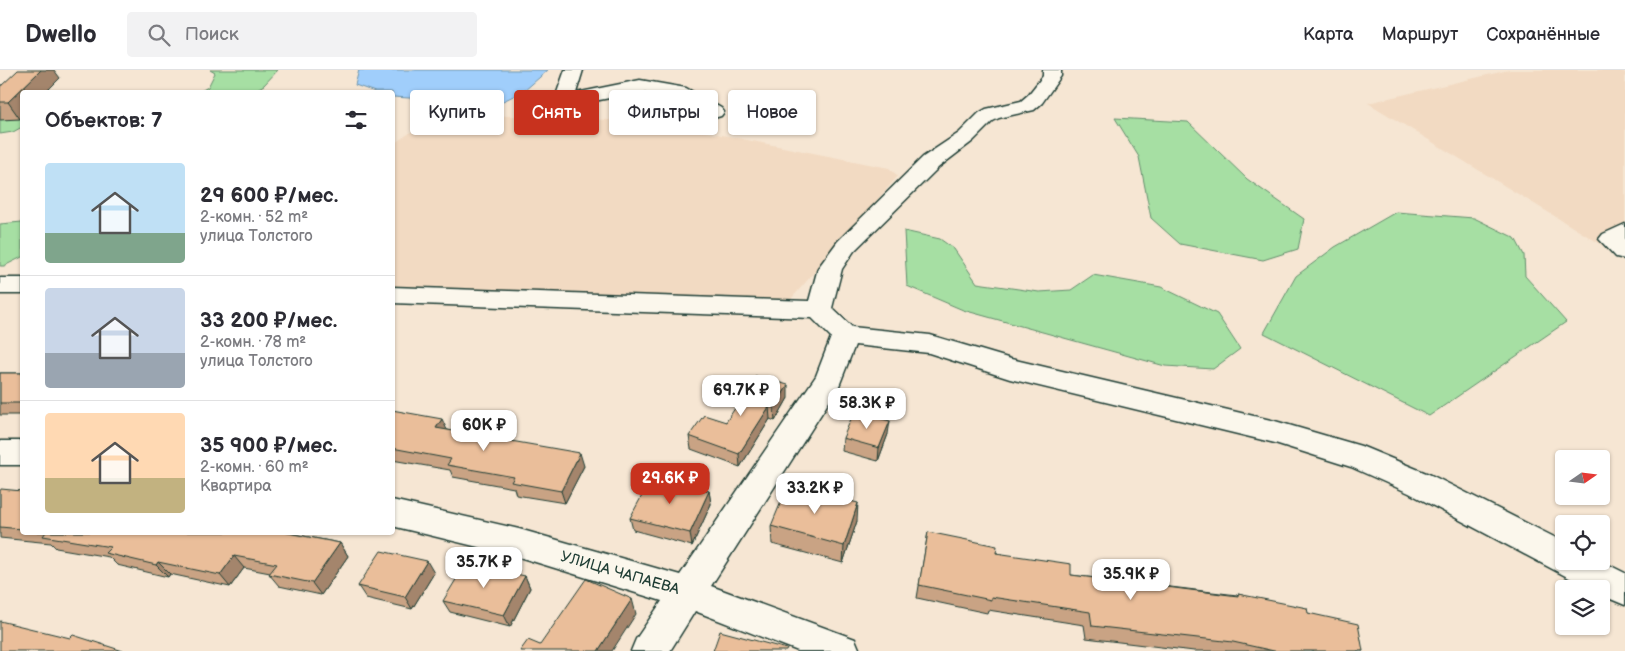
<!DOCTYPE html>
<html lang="ru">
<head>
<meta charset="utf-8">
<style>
	body { margin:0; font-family:"Balsamiq Sans",sans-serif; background:#f2f2f3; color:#2b2b33; height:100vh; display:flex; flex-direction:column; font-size:19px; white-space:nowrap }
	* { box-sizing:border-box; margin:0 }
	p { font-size:16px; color:#7c7c81 }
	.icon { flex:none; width:28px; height:28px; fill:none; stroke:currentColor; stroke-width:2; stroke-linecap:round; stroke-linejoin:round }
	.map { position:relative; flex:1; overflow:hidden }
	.sheet { position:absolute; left:20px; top:20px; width:375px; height:445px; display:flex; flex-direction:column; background:#fff; border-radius:5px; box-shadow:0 1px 4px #0004 }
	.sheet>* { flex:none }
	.guide { position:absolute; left:410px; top:20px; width:475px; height:45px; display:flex; gap:10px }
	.needle { width:32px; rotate:76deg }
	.tools { position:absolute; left:1555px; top:380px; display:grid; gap:10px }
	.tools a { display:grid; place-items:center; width:55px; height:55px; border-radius:5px; background:#fff; box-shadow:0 1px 4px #0004; font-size:25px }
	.price { position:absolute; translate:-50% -42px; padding:0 11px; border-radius:10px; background:#fff; color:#222; font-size:16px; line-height:32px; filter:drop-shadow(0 1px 2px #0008) }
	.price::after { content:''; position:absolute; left:50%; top:30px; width:15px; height:11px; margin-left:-8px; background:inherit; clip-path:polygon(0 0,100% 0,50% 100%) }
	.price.active { background:#c8321e; color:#fff }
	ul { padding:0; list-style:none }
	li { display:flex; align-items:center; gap:15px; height:125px; padding:0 25px }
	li+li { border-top:1px solid #e1e1e2 }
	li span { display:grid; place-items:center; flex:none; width:140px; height:100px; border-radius:5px; color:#555 }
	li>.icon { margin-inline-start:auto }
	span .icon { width:60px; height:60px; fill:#fffc; stroke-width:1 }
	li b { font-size:21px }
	h2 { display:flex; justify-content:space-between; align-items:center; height:60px; padding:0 25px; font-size:21px }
	.chip { padding:0 18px; border-radius:5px; background:#fff; box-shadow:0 1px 4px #0004; font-size:18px; line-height:45px }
	.chip.active { background:#c8321e; color:#fff }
	header { display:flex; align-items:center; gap:30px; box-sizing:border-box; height:70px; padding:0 25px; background:#fff; border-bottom:1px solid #e1e1e2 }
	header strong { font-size:24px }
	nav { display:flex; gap:28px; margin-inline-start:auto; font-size:18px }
	.search { width:350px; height:45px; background:#f2f2f3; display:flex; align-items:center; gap:12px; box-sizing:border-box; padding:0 18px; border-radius:5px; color:#7c7c81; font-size:19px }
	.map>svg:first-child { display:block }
</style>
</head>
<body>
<header>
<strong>Dwello</strong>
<div class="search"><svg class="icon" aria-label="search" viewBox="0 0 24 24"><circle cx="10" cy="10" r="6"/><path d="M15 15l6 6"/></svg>Поиск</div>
<nav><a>Карта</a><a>Маршрут</a><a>Сохранённые</a></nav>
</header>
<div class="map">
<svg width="1625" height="581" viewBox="0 0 1625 581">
	<rect width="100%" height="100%" fill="#f6e6d3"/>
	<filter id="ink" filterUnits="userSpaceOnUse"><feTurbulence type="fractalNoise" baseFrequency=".02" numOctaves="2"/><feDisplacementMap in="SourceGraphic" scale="10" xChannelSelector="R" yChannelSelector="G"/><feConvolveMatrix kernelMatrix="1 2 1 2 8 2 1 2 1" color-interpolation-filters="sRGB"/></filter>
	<g filter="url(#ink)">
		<g fill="#f2dac2">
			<path d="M1509,0H1619L1625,3V177L1612,181L1368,33Z"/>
			<path d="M440,43L656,52L889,98L898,106L785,236L393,222V74Z"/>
		</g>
		<g fill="#a6dfa3" stroke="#628e6c">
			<path d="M210,0H278L264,15L252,22H199L208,17L215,3Z"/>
			<path d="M0,41L22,43V57L13,62L0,64Z"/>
			<path d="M1115,48L1188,52L1247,109L1304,149L1298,179L1263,190L1180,174L1151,148L1139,87Z"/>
			<path d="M1396,142L1474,148L1515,168L1524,185L1525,206L1566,252L1429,346L1264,263L1296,206L1335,177Z"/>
			<path d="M22,152V187L4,196H0V154Z"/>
			<path d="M904,161L940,169L954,179L977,213L1039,222L1071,220L1093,205L1161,217L1217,244L1240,279L1213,299L1165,296L963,240L907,216Z"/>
		</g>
		<path fill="#a0cefb" stroke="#6c94ab" d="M359,0H548L524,21L503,31L441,30L393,27L392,22H375L355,15Z"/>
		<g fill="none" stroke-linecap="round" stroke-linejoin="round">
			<g stroke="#1f3d34" stroke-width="3">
				<g id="minor">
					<path d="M565,0H583L576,23L640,10L686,18L721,38L724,42L721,46L714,48L707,46L674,27L640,22L564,37L557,35L554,31Z"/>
					<path d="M1043,0H1061V6L1042,33L1034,40L999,48L993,51L973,71L939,97L854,181L842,199L832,238L852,257L930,265L1011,289L1275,351L1361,376L1431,405L1564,472V491H1601L1625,503V535L1601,525V519H1590L1409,423L1351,397L1275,373L1010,309L929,283L855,275L839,316L711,516L855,569L860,581H798L695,541L670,581H631L636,569L662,531L519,487L392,456V430L519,459L680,505L816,306L831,267L812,248L392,233V217L809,231L818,198L838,171L923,87L959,63L979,43L986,39L1021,31L1028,25L1043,6Z"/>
					<path d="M1625,154V189L1616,187L1599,169L1603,164Z"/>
					<rect x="0" y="208" width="22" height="16"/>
					<rect x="0" y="371" width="22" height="24"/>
				</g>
			</g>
			<use href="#minor" fill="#fbf7ec" fill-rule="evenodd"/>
		</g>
		<g fill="#c9a384" stroke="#1f3d34">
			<path d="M60,8L46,22H22V47L20,49L0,50V17Z"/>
			<rect x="0" y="303" width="22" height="42"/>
			<path d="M788,328L775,351L770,349L740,397L691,379L689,366Z"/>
			<path d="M392,340L448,360L584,396L565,433L516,425L514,418L453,407L450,400L392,390Z"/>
			<path d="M888,364L878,391L842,381L843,368Z"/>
			<path d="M0,421H22V462H283L340,473L348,486L321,525L279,516L269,504L270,503L244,498L230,517L170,504L168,507L117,495L109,487L56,478L51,473L0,468Z"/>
			<path d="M709,421L711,434L692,476L633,460L630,448Z"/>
			<path d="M857,451L843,493L772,474L771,456Z"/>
			<path d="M928,462L1071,505L1237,525L1238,524L1308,543L1363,581H1194L1086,568L1084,555L988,540L987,543L917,528Z"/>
			<path d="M434,503L412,539L366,528L358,516Z"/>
			<path d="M525,506L530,518L510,557L450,542L443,531Z"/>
		</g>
		<g fill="#a4856c" stroke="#1f3d34">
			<path d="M41,0H54L60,8L46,22H22V47L20,49L8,32Z"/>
			<path d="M788,315V328L775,351L774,338Z"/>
			<path d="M769,337L770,349L740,397L739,384Z"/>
			<path d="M442,349L448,362L436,358Z"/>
			<path d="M890,351L888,364L878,391L879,378Z"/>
			<path d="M580,383L584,396L565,433L561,421Z"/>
			<path d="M709,421L711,434L692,476L690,463Z"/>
			<path d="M858,433L857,451L843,493L844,476Z"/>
			<path d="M340,473L348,486L321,525L312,513Z"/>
			<path d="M234,486L244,498L230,517L220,505Z"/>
			<path d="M427,491L434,503L412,539L405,527Z"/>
			<path d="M158,492L170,504L168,507L156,495Z"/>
			<path d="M525,506L530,518L510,557L504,545Z"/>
			<path d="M632,529L636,544L612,581H598Z"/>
		</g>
		<g fill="#eabe9a" stroke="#1f3d34">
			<path d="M18,0H41L8,32H0V17Z"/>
			<rect x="0" y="303" width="22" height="30"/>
			<path d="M756,306L788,315L774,338L769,337L739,384L689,366L704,345L726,352Z"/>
			<path d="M392,340L442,349L436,358L580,383L561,421L511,412L514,407L447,395L451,389L392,378Z"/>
			<path d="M854,342L890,351L879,378L843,368Z"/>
			<path d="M652,407L709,421L690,463L630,448Z"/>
			<path d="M788,415L858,433L844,476L771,456Z"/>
			<path d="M1,419L22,421V459L0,457V421Z"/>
			<path d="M46,462H283L340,473L312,513L269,504L277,494L234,486L220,505L158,492L156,495L105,483L111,477L43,466Z"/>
			<path d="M928,462L997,476L996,483L1071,494V505L1238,526V524L1307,538L1308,543L1358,554L1363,581H1274L1233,572L1092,556L1090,542L991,527V530L919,515Z"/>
			<path d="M381,481L427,491L405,527L358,516Z"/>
			<path d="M466,493L525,506L504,545L443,531Z"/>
			<path d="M586,509L632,529L598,581H520L528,570L540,575Z"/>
			<path d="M0,551L70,568L73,565L123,581H0Z"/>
			<path d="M720,561L787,579L786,581H713Z"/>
		</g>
	</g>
	<g text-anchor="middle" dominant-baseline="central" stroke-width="4" stroke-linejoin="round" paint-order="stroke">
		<g font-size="15" fill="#1f3d34" stroke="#fbf7ec">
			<text transform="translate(620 503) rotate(16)">УЛИЦА ЧАПАЕВА</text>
		</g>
	</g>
</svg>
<div class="tools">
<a><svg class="needle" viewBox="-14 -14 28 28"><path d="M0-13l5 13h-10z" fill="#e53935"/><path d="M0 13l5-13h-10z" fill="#7c7c81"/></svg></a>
<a><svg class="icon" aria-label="locate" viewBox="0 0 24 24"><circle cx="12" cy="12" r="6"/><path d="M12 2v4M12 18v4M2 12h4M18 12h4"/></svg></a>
<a><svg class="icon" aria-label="layers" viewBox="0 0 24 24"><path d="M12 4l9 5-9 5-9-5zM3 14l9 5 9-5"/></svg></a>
</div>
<b class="price" style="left:741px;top:347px">69.7K ₽</b>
<b class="price" style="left:867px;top:360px">58.3K ₽</b>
<b class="price" style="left:484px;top:382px">60K ₽</b>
<b class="price active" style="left:670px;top:435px">29.6K ₽</b>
<b class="price" style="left:815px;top:445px">33.2K ₽</b>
<b class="price" style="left:484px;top:519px">35.7K ₽</b>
<b class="price" style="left:1131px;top:531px">35.9K ₽</b>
<div class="guide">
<a class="chip">Купить</a>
<a class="chip active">Снять</a>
<a class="chip">Фильтры</a>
<a class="chip">Новое</a>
</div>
<section class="sheet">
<h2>Объектов: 7<svg class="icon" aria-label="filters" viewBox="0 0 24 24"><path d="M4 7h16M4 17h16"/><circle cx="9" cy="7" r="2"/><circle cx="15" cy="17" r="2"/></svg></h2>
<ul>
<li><span style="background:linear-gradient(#bfe0f5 70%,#7fa58c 0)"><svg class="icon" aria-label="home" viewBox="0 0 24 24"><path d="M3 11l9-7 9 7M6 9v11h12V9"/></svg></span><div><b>29 600 ₽/мес.</b><p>2-комн. · 52 m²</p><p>улица Толстого</p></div></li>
<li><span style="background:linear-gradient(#c9d6e8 65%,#9aa5b1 0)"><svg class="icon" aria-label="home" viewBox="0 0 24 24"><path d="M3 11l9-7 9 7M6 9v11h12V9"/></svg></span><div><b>33 200 ₽/мес.</b><p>2-комн. · 78 m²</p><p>улица Толстого</p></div></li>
<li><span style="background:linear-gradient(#ffd9b3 65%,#c2b280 0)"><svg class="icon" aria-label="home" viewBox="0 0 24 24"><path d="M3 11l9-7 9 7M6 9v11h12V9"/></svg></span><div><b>35 900 ₽/мес.</b><p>2-комн. · 60 m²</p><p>Квартира</p></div></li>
</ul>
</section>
</div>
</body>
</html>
